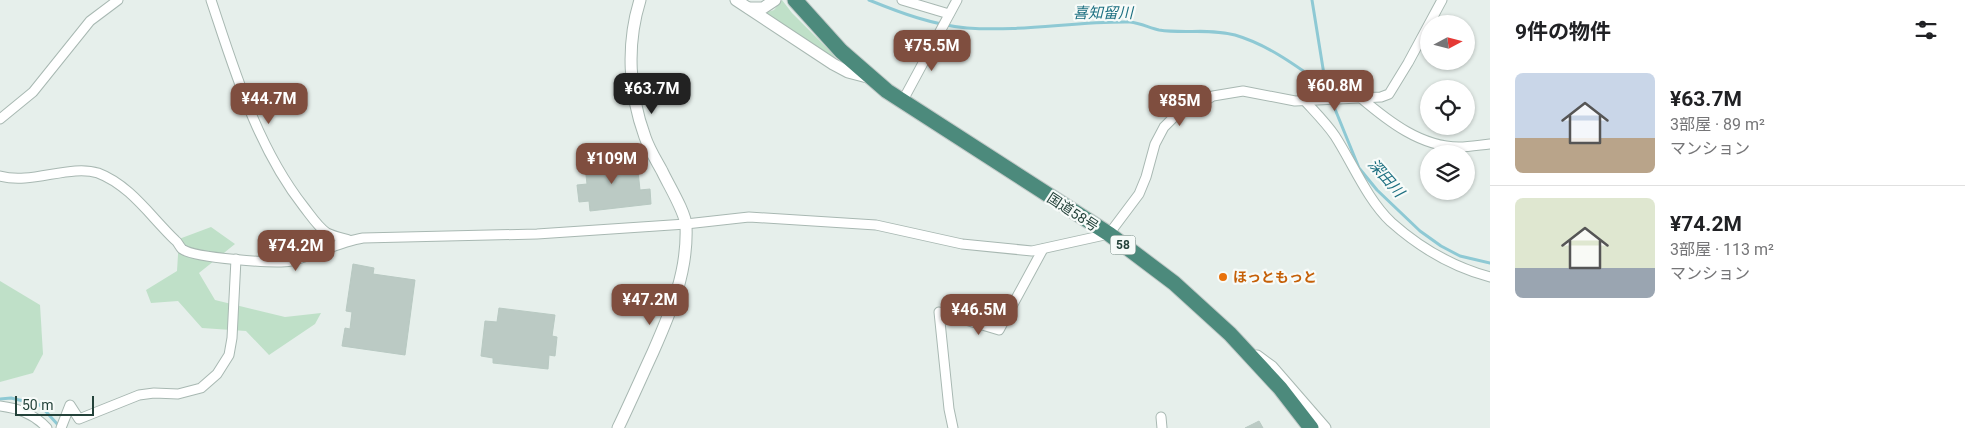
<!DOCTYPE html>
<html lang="ja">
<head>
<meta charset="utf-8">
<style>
	body { margin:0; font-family:Roboto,"Noto Sans JP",sans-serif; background:#f6f6f6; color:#202124; height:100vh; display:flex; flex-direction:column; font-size:19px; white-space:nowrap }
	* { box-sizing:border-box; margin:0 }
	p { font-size:16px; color:#757577 }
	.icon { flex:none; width:28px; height:28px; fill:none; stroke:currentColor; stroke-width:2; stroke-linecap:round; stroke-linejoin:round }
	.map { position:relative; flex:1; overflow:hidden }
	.drawer { display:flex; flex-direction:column; background:#fff; width:475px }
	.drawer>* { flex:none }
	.needle { width:32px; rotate:83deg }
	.fabs { position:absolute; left:1420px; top:15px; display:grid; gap:10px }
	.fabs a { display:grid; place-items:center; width:55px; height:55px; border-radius:50%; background:#fff; box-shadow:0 1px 4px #0004; font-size:25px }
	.scale { position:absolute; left:15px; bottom:12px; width:79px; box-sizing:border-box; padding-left:5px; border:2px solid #24423a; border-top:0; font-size:14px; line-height:18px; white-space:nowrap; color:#24423a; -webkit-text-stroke:4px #f7fbf9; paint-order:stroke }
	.price { position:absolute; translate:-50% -42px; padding:0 11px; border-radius:10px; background:#7f4e3f; color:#fff; font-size:16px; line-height:32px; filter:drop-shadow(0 1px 2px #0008) }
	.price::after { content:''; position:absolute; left:50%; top:30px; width:15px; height:11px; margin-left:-8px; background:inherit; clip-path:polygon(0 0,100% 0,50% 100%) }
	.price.selected { background:#222; color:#fff }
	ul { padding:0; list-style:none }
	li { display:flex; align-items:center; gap:15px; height:125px; padding:0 25px }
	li+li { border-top:1px solid #e0e0e0 }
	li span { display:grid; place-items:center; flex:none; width:140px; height:100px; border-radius:8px; color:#555 }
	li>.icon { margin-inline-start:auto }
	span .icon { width:60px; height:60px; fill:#fffc; stroke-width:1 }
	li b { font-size:21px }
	h2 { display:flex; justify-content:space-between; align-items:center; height:60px; padding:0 25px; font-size:21px }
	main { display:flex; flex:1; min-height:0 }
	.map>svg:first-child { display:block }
</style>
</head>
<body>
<main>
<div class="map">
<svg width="1490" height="428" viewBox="0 0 1490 428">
	<rect width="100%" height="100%" fill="#e6efeb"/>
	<g fill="#bfe0c8">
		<path d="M782,0L792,13L833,54L835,58L834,60L761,14L774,10Z"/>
		<path d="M211,227L235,244L199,273L215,300L285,317L321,313L315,324L269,355L246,331L202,328L178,301L151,303L146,290L177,271L179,239Z"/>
		<path d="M0,281L40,305L43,354L33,373L0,382Z"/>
	</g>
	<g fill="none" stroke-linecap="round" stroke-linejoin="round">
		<g stroke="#8ec9d4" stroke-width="3">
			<path d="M869,0C901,13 933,25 967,28C1022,32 1076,21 1130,22C1140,23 1150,28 1159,30C1185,34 1209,28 1235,35C1269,45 1298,67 1326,87"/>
			<path d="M1312,0L1326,87L1359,168L1377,190L1420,231L1441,246L1460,256L1490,263"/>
			<path d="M0,399L11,398L40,405L59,426"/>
		</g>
	</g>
	<g fill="#bbcac4" stroke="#b8c9c2">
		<path d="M624,151L627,172L638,171L640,190L650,189L651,204L590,211L589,201L579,202L577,185L587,184L585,166L599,164L598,154Z"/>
		<path d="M353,264L374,268L373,274L415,280L405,355L342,346L345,328L350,329L352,312L346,311Z"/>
		<path d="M499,308L555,315L552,336L557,337L555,356L549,355L548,369L493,363V358L481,356L485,321L497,322Z"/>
		<path d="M1259,421L1263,428H1245Z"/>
	</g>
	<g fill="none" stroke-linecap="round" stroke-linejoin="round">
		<g stroke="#a8b8b2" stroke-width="11">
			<g id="minor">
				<path d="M211,0C235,72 257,147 304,207C311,216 318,227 327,233C333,236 342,238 349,240"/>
				<path d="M902,0L949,14"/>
				<path d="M1361,98C1388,121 1421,147 1459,147C1469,147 1480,145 1490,144"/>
				<path d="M1305,101C1315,112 1327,124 1335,136C1353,164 1367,199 1391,222C1419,247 1453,267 1490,277"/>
				<path d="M902,102L957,0"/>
				<path d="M0,119L33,92L90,21L118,0"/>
				<path d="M0,176C31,185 70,164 98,173C130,185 151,217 175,240C178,242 179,246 182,249C194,258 276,264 291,261C316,255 338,242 363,238L537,234L686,224L749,217L876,225L962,244L1032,251L1109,234L1139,194L1146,177L1155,144L1164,127L1178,113L1189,110L1213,96L1243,91L1295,101L1381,97L1389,94L1408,63L1442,0"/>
				<path d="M0,406C18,408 34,414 47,428"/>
				<path d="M1161,417L1162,428"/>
				<path d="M61,428L70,405L79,419L139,395L154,393L178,394L201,388L217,374L229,355L232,338L236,259"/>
				<path d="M953,428L949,409L939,312L999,330L1043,249"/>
			</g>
		</g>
		<g stroke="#a8b8b2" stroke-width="13">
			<g id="tertiary">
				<path d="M736,0L833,64L848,72L871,78"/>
				<path d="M749,8H763L775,0"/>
				<path d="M1257,356L1272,367L1325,428"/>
				<path d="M618,428C630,403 641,378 653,352C671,311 688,272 686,226C686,213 668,184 662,171C656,160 649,149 645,137C629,93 626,45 640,0"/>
			</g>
		</g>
		<g stroke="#c2cac8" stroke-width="17">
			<path id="trunk" d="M795,0L841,51L887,91L1109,234L1174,283L1230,334L1280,388L1311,428"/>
		</g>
		<use href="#minor" stroke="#fff" stroke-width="9"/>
		<use href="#tertiary" stroke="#fff" stroke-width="11"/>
		<use href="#trunk" stroke="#4c8a7c" stroke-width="15"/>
	</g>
	<circle fill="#e8710a" stroke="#f7fbf9" stroke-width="2" cx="1223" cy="277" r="5"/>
	<g text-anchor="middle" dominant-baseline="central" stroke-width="4.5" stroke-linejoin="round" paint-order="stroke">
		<rect fill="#f7fbf9" stroke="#637a73" stroke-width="1" x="1110.5" y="235.5" width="25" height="19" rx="4"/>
		<g font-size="12" font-weight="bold" fill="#24423a">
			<text x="1123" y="245">58</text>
		</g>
		<g font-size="14" fill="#24423a" stroke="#f7fbf9">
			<text transform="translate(1073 212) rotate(33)">国道58号</text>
		</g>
		<g font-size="14" font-weight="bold" fill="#c56008" stroke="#f7fbf9" text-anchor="start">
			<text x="1233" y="277">ほっともっと</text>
		</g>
		<g font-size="15" font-style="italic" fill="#1c6f80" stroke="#f7fbf9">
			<text x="1103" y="13">喜知留川</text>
			<text transform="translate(1386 178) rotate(48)">深田川</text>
		</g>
	</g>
</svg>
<div class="fabs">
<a><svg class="needle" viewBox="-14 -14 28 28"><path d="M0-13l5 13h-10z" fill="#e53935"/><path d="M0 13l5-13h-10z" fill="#757577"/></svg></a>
<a><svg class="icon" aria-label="locate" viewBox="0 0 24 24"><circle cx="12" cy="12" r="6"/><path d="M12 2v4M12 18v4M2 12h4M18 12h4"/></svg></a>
<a><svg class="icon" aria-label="layers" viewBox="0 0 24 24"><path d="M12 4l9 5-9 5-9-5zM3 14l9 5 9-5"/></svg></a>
</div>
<div class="scale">50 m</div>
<b class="price" style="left:932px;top:72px">¥75.5M</b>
<b class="price" style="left:1335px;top:112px">¥60.8M</b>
<b class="price selected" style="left:652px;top:115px">¥63.7M</b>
<b class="price" style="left:269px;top:125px">¥44.7M</b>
<b class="price" style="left:1180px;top:127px">¥85M</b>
<b class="price" style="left:612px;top:185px">¥109M</b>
<b class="price" style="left:296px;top:272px">¥74.2M</b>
<b class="price" style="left:650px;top:326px">¥47.2M</b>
<b class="price" style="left:979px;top:336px">¥46.5M</b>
</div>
<section class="drawer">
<h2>9件の物件<svg class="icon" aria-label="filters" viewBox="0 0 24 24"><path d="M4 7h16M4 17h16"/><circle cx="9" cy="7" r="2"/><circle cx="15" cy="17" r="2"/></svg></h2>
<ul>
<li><span style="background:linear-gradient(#c9d6e8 65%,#b9a48a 0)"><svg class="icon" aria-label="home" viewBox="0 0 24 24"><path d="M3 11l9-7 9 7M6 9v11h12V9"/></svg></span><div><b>¥63.7M</b><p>3部屋 · 89 m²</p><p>マンション</p></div></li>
<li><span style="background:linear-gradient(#dfe7d0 70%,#9aa5b1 0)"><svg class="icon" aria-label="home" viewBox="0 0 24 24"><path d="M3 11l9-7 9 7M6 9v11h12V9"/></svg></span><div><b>¥74.2M</b><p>3部屋 · 113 m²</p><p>マンション</p></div></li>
</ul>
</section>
</main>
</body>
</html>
